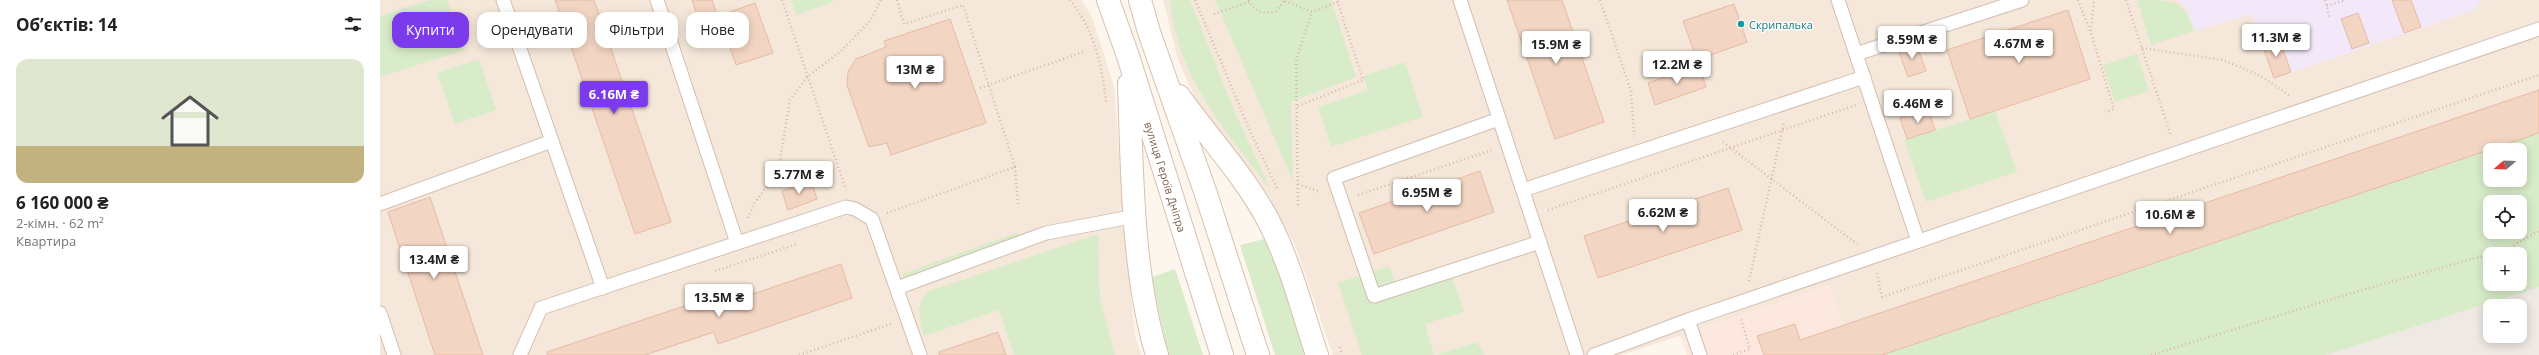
<!DOCTYPE html>
<html lang="uk">
<head>
<meta charset="utf-8">
<style>
	body { margin:0; font-family:"Open Sans",sans-serif; background:#f6f6f6; color:#222; height:100vh; display:flex; flex-direction:column; font-size:15px; white-space:nowrap }
	* { box-sizing:border-box; margin:0 }
	p { font-size:13px; color:#767676 }
	.icon { flex:none; width:22px; height:22px; fill:none; stroke:currentColor; stroke-width:2; stroke-linecap:round; stroke-linejoin:round }
	.map { position:relative; flex:1; overflow:hidden }
	.details { display:flex; flex-direction:column; background:#fff; width:380px }
	.details>* { flex:none }
	.guide { position:absolute; left:12px; top:12px; width:380px; height:36px; display:flex; gap:8px }
	.needle { width:26px; rotate:251deg }
	.controls { position:absolute; left:2103px; top:143px; display:grid; gap:8px }
	.controls a { display:grid; place-items:center; width:44px; height:44px; border-radius:8px; background:#fff; box-shadow:0 2px 10px #0003; font-size:20px }
	.price { position:absolute; translate:-50% -34px; padding:0 9px; border-radius:4px; background:#fff; color:#222; font-size:13px; line-height:26px; filter:drop-shadow(0 1px 2px #0008) }
	.price::after { content:''; position:absolute; left:50%; top:24px; width:12px; height:9px; margin-left:-6px; background:inherit; clip-path:polygon(0 0,100% 0,50% 100%) }
	.price.selected { background:#7c3aed; color:#fff }
	ul { padding:0; list-style:none }
	li { display:grid; align-content:center; gap:8px; height:212px; padding:0 16px }
	li span { display:grid; place-items:center; height:124px; border-radius:12px; color:#555 }
	li>.icon { margin-inline-start:auto }
	span .icon { width:72px; height:72px; fill:#fffc; stroke-width:1 }
	li b { font-size:17px }
	h2 { display:flex; justify-content:space-between; align-items:center; height:48px; padding:0 16px; font-size:17px }
	.tag { padding:0 14px; border-radius:12px; background:#fff; box-shadow:0 2px 10px #0003; font-size:14px; line-height:36px }
	.tag.selected { background:#7c3aed; color:#fff }
	main { display:flex; flex:1; min-height:0 }
	.map>svg:first-child { display:block }
</style>
</head>
<body>
<main>
<section class="details">
<h2>Об’єктів: 14<svg class="icon" aria-label="filters" viewBox="0 0 24 24"><path d="M4 7h16M4 17h16"/><circle cx="9" cy="7" r="2"/><circle cx="15" cy="17" r="2"/></svg></h2>
<ul>
<li><span style="background:linear-gradient(#dfe7d0 70%,#c2b280 0)"><svg class="icon" aria-label="home" viewBox="0 0 24 24"><path d="M3 11l9-7 9 7M6 9v11h12V9"/></svg></span><div><b>6 160 000 ₴</b><p>2-кімн. · 62 m²</p><p>Квартира</p></div></li>
</ul>
</section>
<div class="map">
<svg width="2159" height="355" viewBox="0 0 2159 355">
	<rect width="100%" height="100%" fill="#fdf6ec"/>
	<g fill="#f5e8da" fill-rule="evenodd">
		<path d="M0,0H702L712,17L734,86L748,269L755,336L761,355H0Z"/>
		<path d="M783,0H2159V287L1946,355H1472L1449,286L1242,355H953L915,245L878,181L820,109L798,60ZM2110,150H2140V180H2110ZM2110,202H2140V232H2110ZM2110,254H2140V284H2110Z"/>
	</g>
	<path fill="#fde8e0" d="M1450,286L1472,355H1307L1300,335Z"/>
	<path fill="#efe9e4" fill-rule="evenodd" d="M2159,287V355H1946ZM2110,306H2140V336H2110Z"/>
	<path fill="#f3e8fa" d="M1797,0H2101L2094,10L1894,78L1872,14L1814,31L1807,8Z"/>
	<g fill="#d8ecc9" fill-rule="evenodd">
		<path d="M49,0H67L84,50L0,77V16Z"/>
		<path d="M411,0H452L453,2L416,15Z"/>
		<path d="M790,0H810L856,115L891,190C846,131 797,78 790,0Z"/>
		<path d="M835,0H951L976,77L911,102L913,181Z"/>
		<path d="M1760,0C1797,0 1803,0 1814,31L1771,45L1757,1Z"/>
		<path d="M1757,54L1769,91L1735,102L1723,65Z"/>
		<path d="M99,59L116,110L75,124L57,73Z"/>
		<path d="M1025,62L1043,117L951,147L938,107L988,90L983,76Z"/>
		<path d="M1615,111L1637,172L1546,202L1524,140Z"/>
		<path d="M2159,133V287L1946,355H1502ZM2110,150H2140V180H2110ZM2110,202H2140V232H2110ZM2110,254H2140V284H2110Z"/>
		<path d="M638,232L640,238L524,280L522,274Z"/>
		<path d="M718,234L720,299L735,355H634L619,310L544,336C539,318 534,304 549,291Z"/>
		<path d="M884,239L896,262L929,355H895L860,245Z"/>
		<path d="M1009,266L1020,295L1072,277L1084,312L1045,324L1054,355H982L958,283Z"/>
		<path d="M795,269L823,355H788L787,350L772,277Z"/>
		<path d="M1097,342L1104,355H1056Z"/>
	</g>
	<g fill="#f3d5c3" stroke="#e6bba3">
		<path d="M175,0H214L291,222L255,234Z"/>
		<path d="M312,0H332L337,15L319,21Z"/>
		<path d="M1127,0H1182L1224,122L1175,139Z"/>
		<path d="M2012,0H2031L2041,27L2024,33Z"/>
		<path d="M375,3L393,53L356,65L339,16Z"/>
		<path d="M1354,4L1367,42L1317,60L1303,21Z"/>
		<path d="M1688,10L1710,79L1590,119L1567,50Z"/>
		<path d="M1978,13L1989,43L1972,49L1961,19Z"/>
		<path d="M570,19L606,123L511,155L507,143L489,147L467,85L468,72L476,59L506,47L504,41Z"/>
		<path d="M1899,38L1911,72L1894,78L1882,44Z"/>
		<path d="M1536,43L1546,71L1528,77L1518,49Z"/>
		<path d="M1319,65L1326,87L1275,105L1268,83Z"/>
		<path d="M2159,90V133L1502,355H1384L1377,336L1415,324L1420,340Z"/>
		<path d="M1548,108L1555,130L1527,139L1520,118Z"/>
		<path d="M1100,171L1114,212L994,254L979,213Z"/>
		<path d="M431,181L437,199L408,210L402,191Z"/>
		<path d="M1348,188L1362,230L1218,278L1204,236Z"/>
		<path d="M50,197L103,355H55L8,212Z"/>
		<path d="M461,264L472,298L338,344L334,332L265,355H168L167,352L316,302L320,312Z"/>
		<path d="M618,332L626,355H559V352Z"/>
	</g>
	<g fill="none" stroke-linecap="round" stroke-linejoin="round">
		<g stroke="#d1beb0" stroke-width="15">
			<g id="service">
				<path d="M123,0L223,288"/>
				<path d="M277,0L357,243"/>
				<path d="M1080,0L1197,355"/>
				<path d="M1458,0L1538,241"/>
				<path d="M1476,54L1642,0"/>
				<path d="M1119,119L954,178L994,296L1160,242"/>
				<path d="M1143,190L1484,77"/>
				<path d="M0,204L172,141"/>
				<path d="M517,288L666,233L756,216"/>
				<path d="M0,313L14,355"/>
				<path d="M1308,320L1320,355"/>
				<path d="M140,355L161,308L466,207L475,209L492,219L540,355"/>
				<path d="M1214,355L1308,320L2159,29"/>
			</g>
		</g>
		<g stroke="#d6c0b0" stroke-width="24">
			<g id="secondary">
				<path id="s1" d="M728,0L748,56L842,355"/>
				<path d="M760,0L769,32L826,194L878,355"/>
				<path d="M749,84C752,170 752,273 777,355"/>
				<path d="M799,96C828,137 864,175 888,220C910,262 922,310 937,355"/>
			</g>
		</g>
		<g stroke="#d9b8a5" stroke-width="2.5" stroke-dasharray="1 3" stroke-linecap="butt">
			<path d="M402,0L466,190"/>
			<path d="M517,0L524,24L583,5L635,167"/>
			<path d="M690,0C714,30 722,65 726,102"/>
			<path d="M815,0L870,131L898,190"/>
			<path d="M869,0C874,12 885,15 896,11L905,0"/>
			<path d="M1220,0L1251,91L1254,135"/>
			<path d="M1698,0L1711,33L1734,109L1725,112"/>
			<path d="M1746,0L1791,136"/>
			<path d="M1945,0L1950,19"/>
			<path d="M905,1L932,12L958,2"/>
			<path d="M1947,6L1965,0"/>
			<path d="M834,14L869,2"/>
			<path d="M1711,31L1714,0"/>
			<path d="M1762,48L1843,60L1881,76L1909,95"/>
			<path d="M600,88L706,51"/>
			<path d="M918,106L983,80L957,0"/>
			<path d="M1343,142L1477,244"/>
			<path d="M918,184L940,192"/>
			<path d="M978,195L1112,150"/>
			<path d="M918,205L916,60L932,12"/>
			<path d="M1168,210L1476,105"/>
			<path d="M507,213L635,167L638,204"/>
			<path d="M368,218L373,205L398,172L410,100L428,76L460,52L490,21L501,0"/>
			<path d="M2111,254L2125,250L2159,231"/>
			<path d="M335,271L417,244"/>
			<path d="M1497,273L1502,297L2159,75"/>
			<path d="M1369,281L1404,122"/>
			<path d="M960,347L962,355"/>
			<path d="M419,355L511,324"/>
			<path d="M1353,355L1370,349L1361,319"/>
			<path d="M1771,355L1975,292L2110,254"/>
		</g>
		<use href="#service" stroke="#fff" stroke-width="13"/>
		<use href="#secondary" stroke="#fff" stroke-width="22"/>
	</g>
	<circle fill="#0f9aa8" stroke="#fffaf3" stroke-width="1.5" cx="1361" cy="24" r="4"/>
	<g text-anchor="middle" dominant-baseline="central" stroke-width="3" stroke-linejoin="round" paint-order="stroke">
		<g font-size="11" fill="#0d838f" stroke="#fffaf3" text-anchor="start">
			<text x="1369" y="24">Скрипалька</text>
		</g>
		<g font-size="11" fill="#7a5c4d" stroke="#fffaf3">
			<text stroke="none"><textPath href="#s1" startOffset="186">вулиця Героїв Дніпра</textPath></text>
		</g>
	</g>
</svg>
<div class="controls">
<a><svg class="needle" viewBox="-14 -14 28 28"><path d="M0-13l5 13h-10z" fill="#e53935"/><path d="M0 13l5-13h-10z" fill="#767676"/></svg></a>
<a><svg class="icon" aria-label="locate" viewBox="0 0 24 24"><circle cx="12" cy="12" r="6"/><path d="M12 2v4M12 18v4M2 12h4M18 12h4"/></svg></a>
<a>+</a>
<a>−</a>
</div>
<b class="price" style="left:1896px;top:58px">11.3M ₴</b>
<b class="price" style="left:1532px;top:60px">8.59M ₴</b>
<b class="price" style="left:1639px;top:64px">4.67M ₴</b>
<b class="price" style="left:1176px;top:65px">15.9M ₴</b>
<b class="price" style="left:1297px;top:85px">12.2M ₴</b>
<b class="price" style="left:535px;top:90px">13M ₴</b>
<b class="price selected" style="left:234px;top:115px">6.16M ₴</b>
<b class="price" style="left:1538px;top:124px">6.46M ₴</b>
<b class="price" style="left:419px;top:195px">5.77M ₴</b>
<b class="price" style="left:1047px;top:213px">6.95M ₴</b>
<b class="price" style="left:1283px;top:233px">6.62M ₴</b>
<b class="price" style="left:1790px;top:235px">10.6M ₴</b>
<b class="price" style="left:54px;top:280px">13.4M ₴</b>
<b class="price" style="left:339px;top:318px">13.5M ₴</b>
<div class="guide">
<a class="tag selected">Купити</a>
<a class="tag">Орендувати</a>
<a class="tag">Фільтри</a>
<a class="tag">Нове</a>
</div>
</div>
</main>
</body>
</html>
